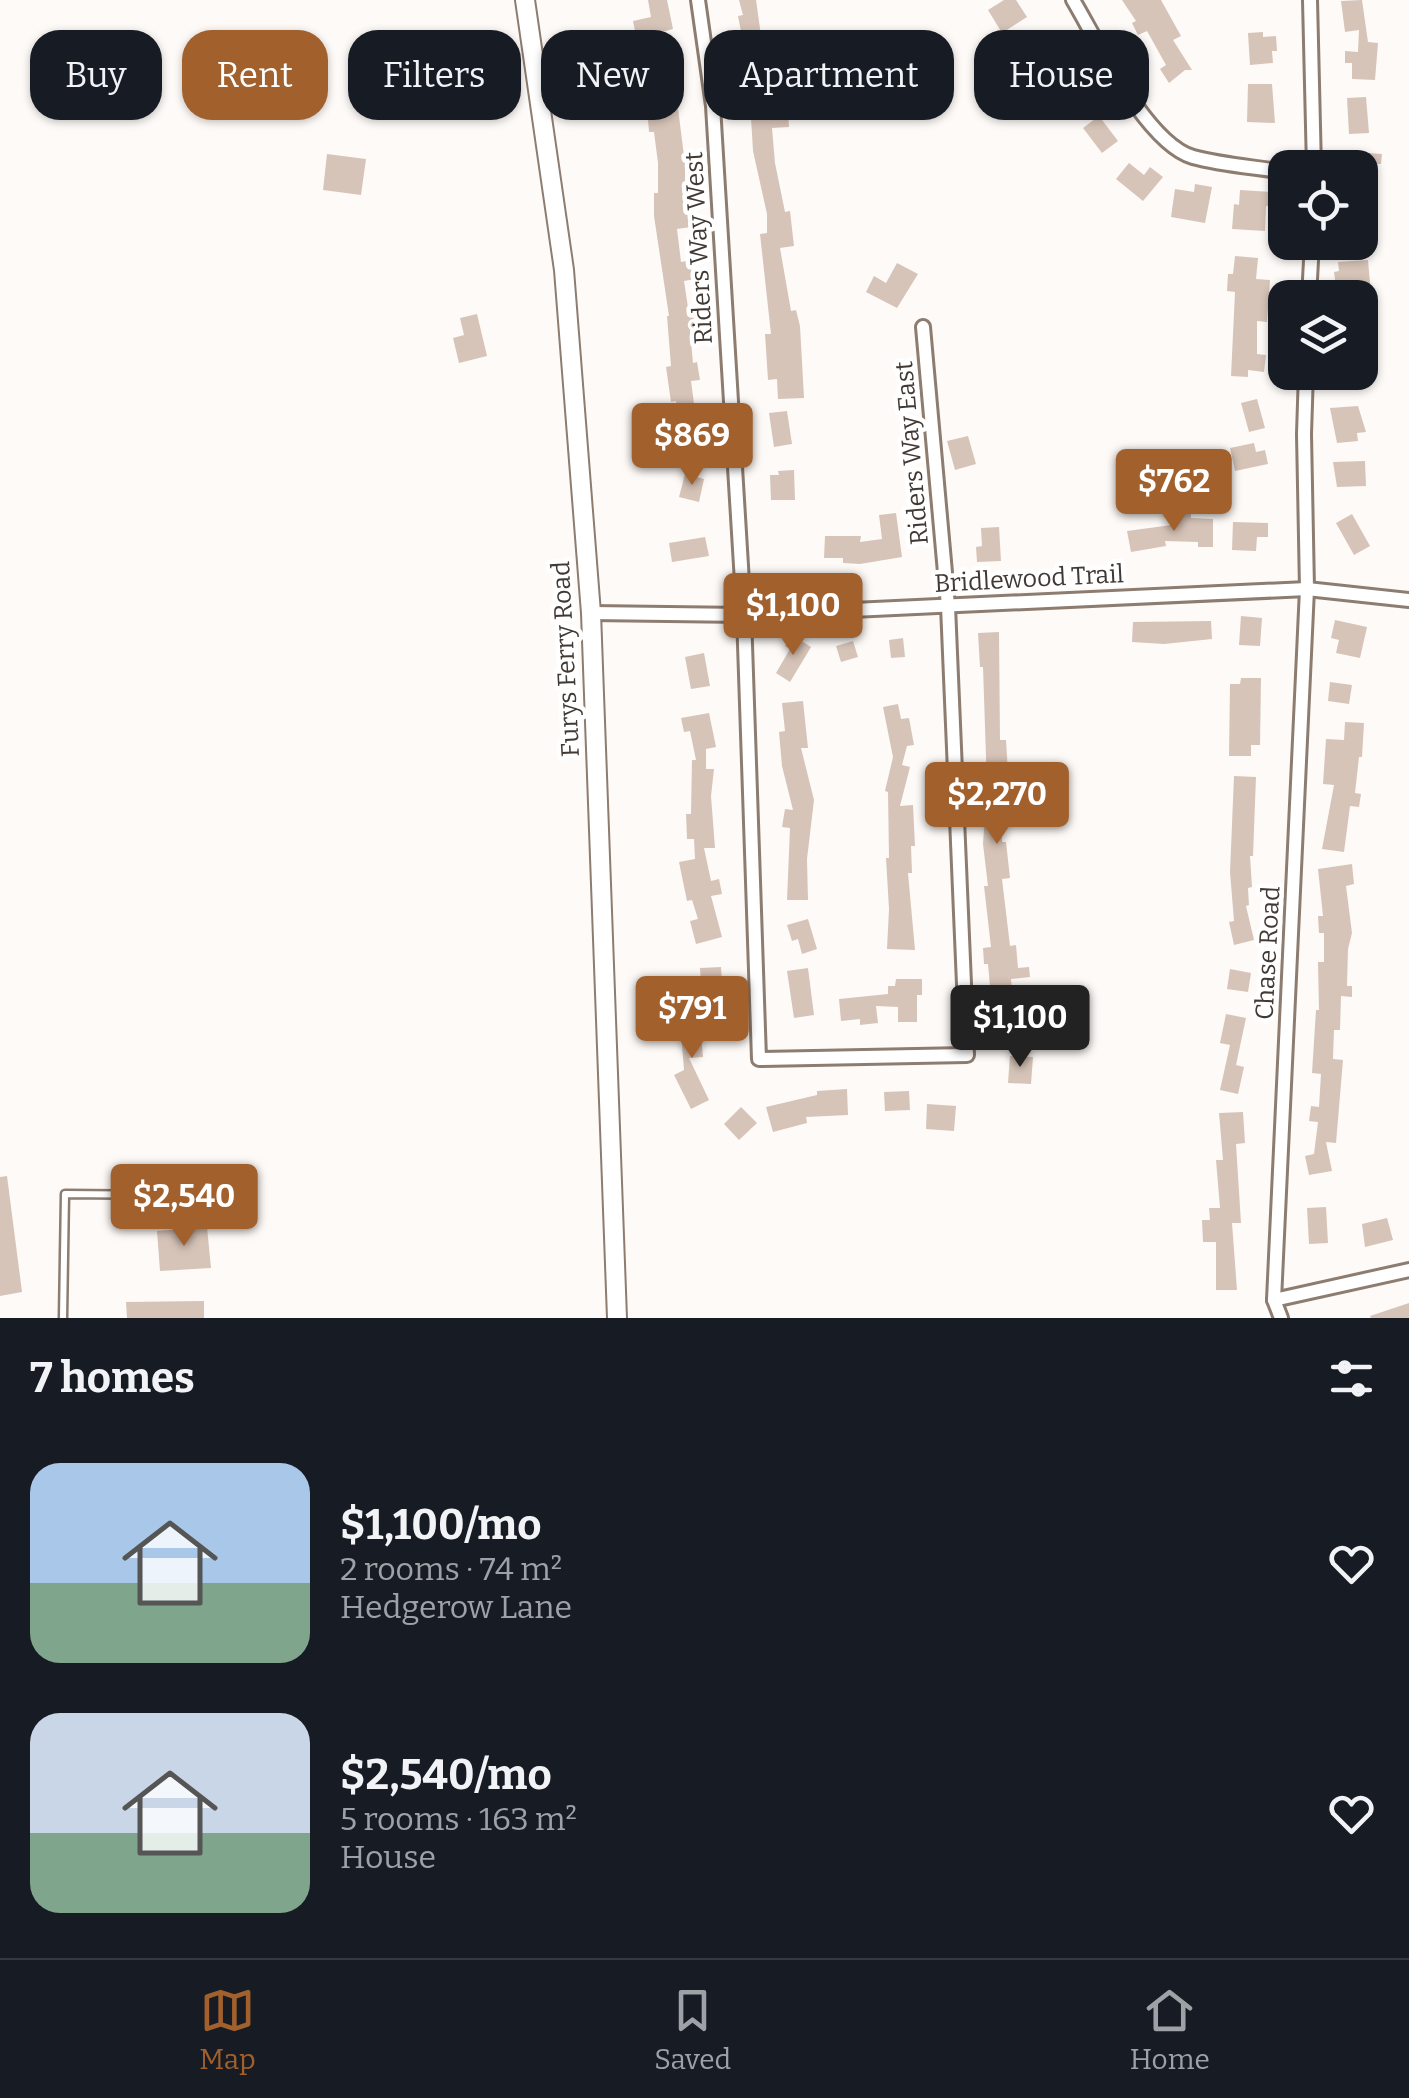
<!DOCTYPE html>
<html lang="en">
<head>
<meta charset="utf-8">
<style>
	body { margin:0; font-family:Bitter,serif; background:#20242c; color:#f1f3f6; height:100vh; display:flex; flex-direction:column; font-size:38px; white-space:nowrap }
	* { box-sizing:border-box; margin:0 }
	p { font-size:32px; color:#9ea1a6 }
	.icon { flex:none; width:55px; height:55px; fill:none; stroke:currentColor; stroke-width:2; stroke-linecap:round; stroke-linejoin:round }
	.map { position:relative; height:1318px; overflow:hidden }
	.sheet { display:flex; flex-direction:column; background:#171b24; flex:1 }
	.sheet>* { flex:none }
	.banner { position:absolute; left:30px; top:30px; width:1350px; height:90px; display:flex; gap:20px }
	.controls { position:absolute; left:1268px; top:150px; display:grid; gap:20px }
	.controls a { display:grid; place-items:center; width:110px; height:110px; border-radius:20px; background:#171b24; box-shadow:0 2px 8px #0004; font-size:50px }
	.price { position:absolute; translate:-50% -85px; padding:0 22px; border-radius:10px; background:#a1602c; color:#fff; font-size:32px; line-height:65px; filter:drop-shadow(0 2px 5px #0008) }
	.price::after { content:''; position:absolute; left:50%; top:60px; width:30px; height:22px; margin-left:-15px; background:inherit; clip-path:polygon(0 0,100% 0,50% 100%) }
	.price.selected { background:#222; color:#fff }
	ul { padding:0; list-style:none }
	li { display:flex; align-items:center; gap:30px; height:250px; padding:0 30px }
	li span { display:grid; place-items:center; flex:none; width:280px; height:200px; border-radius:30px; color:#555 }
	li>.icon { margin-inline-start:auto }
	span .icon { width:120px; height:120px; fill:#fffc; stroke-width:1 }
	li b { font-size:42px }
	h2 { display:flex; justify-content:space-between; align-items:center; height:120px; padding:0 30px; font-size:42px }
	.pill { padding:0 35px; border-radius:30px; background:#171b24; box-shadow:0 2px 8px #0004; font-size:35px; line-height:90px }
	.pill.selected { background:#a1602c; color:#fff }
	.dock { display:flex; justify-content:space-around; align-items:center; height:140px; border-top:2px solid #363941; background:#171b24; font-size:28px; color:#9ea1a6 }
	.dock a { display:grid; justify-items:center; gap:5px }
	.dock .selected { color:#a1602c }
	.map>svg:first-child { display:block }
</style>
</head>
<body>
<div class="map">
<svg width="1409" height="1318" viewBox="0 0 1409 1318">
	<rect width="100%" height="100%" fill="#fefaf7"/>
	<g fill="#d7c4b8">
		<path d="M648,0H667L673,29L662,32L666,50L640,55L633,21L651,17Z"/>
		<path d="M739,0H756L772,113L788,112L789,127L772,128L775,163L785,212L790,211L794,246L780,248L791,311L796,310L800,326L804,398L778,399L777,379L768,380L765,334H771L760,234L767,233V214L753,151L748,68L738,16L743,15Z"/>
		<path d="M1004,0H1016L1027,17L1002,33L988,10Z"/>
		<path d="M1122,0H1161L1181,36L1173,40L1192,70H1185L1169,83L1160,69L1166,65L1147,31L1138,35L1132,23L1136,21Z"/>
		<path d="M1362,0L1368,42L1378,43L1375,80L1352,79V63H1345V51L1358,52L1359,30L1345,32L1341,1Z"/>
		<path d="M1263,32V37L1276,36L1277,51H1272L1273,63L1250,65L1248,33Z"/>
		<path d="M1052,35L1094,93L1076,105L1037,44Z"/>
		<path d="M673,68L685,164V213L689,212L691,227L677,229L681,262L693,260L695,279L684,281L689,314H697L698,329L690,330L693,363L697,362L700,380L691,381L700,449L681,451L676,401L671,402L666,367L671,366L667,316H669L654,216V193H658V163L654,132H649L648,120L660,119L654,70Z"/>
		<path d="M1248,84H1272L1275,123L1247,122Z"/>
		<path d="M1366,97L1369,133L1349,134L1347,98Z"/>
		<path d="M1099,116L1118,141L1102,153L1083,128Z"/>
		<path d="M1352,152L1382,154L1381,164H1376V211H1369L1370,239H1360V168H1351Z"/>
		<path d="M327,154L366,159L361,195L323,190Z"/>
		<path d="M1129,163L1144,175L1150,167L1163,177L1143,201L1116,179Z"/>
		<path d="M1195,184L1212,187L1205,223L1171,217L1175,189L1194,192Z"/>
		<path d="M1240,190L1274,192L1273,207L1266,206L1265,231L1232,229L1234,204L1239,205Z"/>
		<path d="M1235,256L1258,258L1256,279L1270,280L1267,322L1257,321V354L1266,355L1264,372L1248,370V377L1231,376L1235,292L1227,291L1228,274H1233Z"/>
		<path d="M1368,260L1370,283L1336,286L1334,272L1339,271L1338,262Z"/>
		<path d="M897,263L918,274L897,308L866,292L874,276L886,283Z"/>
		<path d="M477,314L487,356L459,363L453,338L464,335L460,318Z"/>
		<path d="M1335,372H1353L1352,386L1334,385Z"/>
		<path d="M1257,399L1265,428L1249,432L1241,403Z"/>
		<path d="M1358,406L1366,432L1357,433L1358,441L1337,443L1330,408Z"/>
		<path d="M787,411L792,444L774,447L769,413Z"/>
		<path d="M968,436L976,464L955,470L947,441Z"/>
		<path d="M1254,443L1256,452L1265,450L1268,464L1235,471L1230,448Z"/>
		<path d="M1365,461L1366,486L1337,487L1333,462Z"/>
		<path d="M794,470L795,500H771L770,475H779L778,471Z"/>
		<path d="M685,474L704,479L699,502L679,497Z"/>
		<path d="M1180,512H1191V518L1213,519V547H1198V542L1165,541L1166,546L1131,552L1127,531L1179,524Z"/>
		<path d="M896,513L902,557L860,564L843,563V558H824L825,536H861L860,542L882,539L879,515Z"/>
		<path d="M1352,514L1370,546L1354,555L1336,523Z"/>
		<path d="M1233,522L1268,523V537H1257L1256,551L1232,550Z"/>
		<path d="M999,527L1001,561L977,562L976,547L982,546L981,528Z"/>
		<path d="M705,537L709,556L672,562L669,543Z"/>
		<path d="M1241,616L1262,618L1260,646L1239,645Z"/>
		<path d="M1335,620L1367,627L1360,658L1336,653L1339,640L1331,638Z"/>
		<path d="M1211,621L1212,639L1164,644L1132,642L1133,622Z"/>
		<path d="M999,632L1000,740H1006L1008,773L1002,774V842H1006L1010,878L1002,879L1010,946L1016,945L1018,968L1029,967L1030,977L1011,979L1015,1030L994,1032L988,964H984L983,948L991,947L984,886H988L983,844L987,786L983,667H980L978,633Z"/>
		<path d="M792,635L811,647L790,682L776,673L790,649L785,646Z"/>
		<path d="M903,638L905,657L891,658L889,640Z"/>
		<path d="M853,641L858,657L841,662L836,646Z"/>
		<path d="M704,653L710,686L691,689L685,657Z"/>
		<path d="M1241,678H1261L1260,745H1251V756H1229L1230,684H1240Z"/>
		<path d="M1330,682L1352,685L1349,704L1328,701Z"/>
		<path d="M803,701L808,748H801L814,800L807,859L808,900H787L790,828L782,827L785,809L793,810L782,766L779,732L785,731L782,703Z"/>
		<path d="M898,704L901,719L909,718L914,745L907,746L902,765L910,767L900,806L913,805L915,846H911L912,873H908L915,950L887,949L889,909L886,858H889L888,792L885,791L893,757L883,707Z"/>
		<path d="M709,713L716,747L706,749V769H714L711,796L715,848H704L711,881L719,879L722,894L711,896L722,937L696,944L690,921L698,919L692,900L687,901L679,862L695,859L694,839H687L686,814H691L692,760H696L690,731L684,732L681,718Z"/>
		<path d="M1345,722L1364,723L1362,757H1359L1355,793L1361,794L1359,807L1350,806L1344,852L1322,849L1334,785L1323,784L1326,739L1344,740Z"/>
		<path d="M1234,776L1256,777L1253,856H1250L1252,887L1248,888L1249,905L1246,906L1254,940L1234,945L1229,922L1234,921L1230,872Z"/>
		<path d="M1352,864L1354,884L1346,886L1352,933L1348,949L1347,986H1352V997L1341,996L1340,1030H1334L1333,1059L1343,1060L1336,1143L1326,1142L1332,1171L1309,1175L1305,1156L1314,1154L1318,1122L1309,1121L1311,1106L1319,1107L1321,1074L1312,1073L1316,1010H1319L1318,962H1324V933H1319L1318,916H1323L1318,869Z"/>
		<path d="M808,919L817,949L802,954L798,939L792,941L787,925Z"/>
		<path d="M721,967L723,1001L702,1002L700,968Z"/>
		<path d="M808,968L814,1015L794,1018L787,971Z"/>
		<path d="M1230,969L1251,973L1248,992L1227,989Z"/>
		<path d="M896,979H922V995H917V1022H898V1007L876,1006L878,1023L860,1025V1019L841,1021L839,999L888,994V986H895Z"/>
		<path d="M1226,1014L1246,1018L1236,1065L1244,1067L1238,1094L1220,1090L1230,1045L1220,1043Z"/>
		<path d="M708,1018L709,1036H701L703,1057L689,1058L709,1100L691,1109L674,1075L684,1070L680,1021Z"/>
		<path d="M1010,1056L1033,1057L1031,1084L1008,1083Z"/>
		<path d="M847,1089L848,1115L806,1117L807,1123L773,1132L766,1107L817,1095V1091Z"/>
		<path d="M909,1091L910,1110L885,1111L884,1092Z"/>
		<path d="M927,1104L956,1106L954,1131L926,1129Z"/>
		<path d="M741,1107L757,1123L739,1140L724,1124Z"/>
		<path d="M1243,1112L1245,1143L1236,1144L1241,1223H1232L1237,1290H1216V1242H1203L1202,1220H1210L1209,1208H1220L1216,1160H1223L1219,1113Z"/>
		<path d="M7,1176L22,1292L0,1296V1177Z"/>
		<path d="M202,1185L235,1186V1218L201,1217Z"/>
		<path d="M1326,1207L1328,1243L1309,1244L1307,1208Z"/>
		<path d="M1387,1218L1393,1240L1365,1247L1362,1224Z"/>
		<path d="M207,1227L211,1268L160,1271L157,1231Z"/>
		<path d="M204,1301V1318H127L126,1302Z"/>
		<path d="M1409,1303V1318H1371L1370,1316Z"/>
	</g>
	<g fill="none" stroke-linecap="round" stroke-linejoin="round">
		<g stroke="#8d7c70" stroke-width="11">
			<path id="service" d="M63,1318L65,1194L172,1195"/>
		</g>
		<g stroke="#8d7c70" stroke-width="18">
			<g id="minor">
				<path d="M698,0L713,106L744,615L759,1059L967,1055L948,606L923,327"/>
				<path d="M1073,0C1098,42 1146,143 1193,157C1222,165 1255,167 1285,172"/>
				<path d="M1310,0L1314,168"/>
				<path d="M1309,298L1312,242"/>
				<path d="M591,613L744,615L1307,589L1409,600"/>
				<path d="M1274,1300L1409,1270"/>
				<path d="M1281,1318L1274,1300L1307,589L1304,434L1306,372"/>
			</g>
		</g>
		<g stroke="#8d7c70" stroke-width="22">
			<path id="secondary" d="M525,0L564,270L591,613L617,1318"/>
		</g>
		<use href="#service" stroke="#fff" stroke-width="6"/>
		<use href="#minor" stroke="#fff" stroke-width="12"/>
		<use href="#secondary" stroke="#fff" stroke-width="18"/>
	</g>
	<g text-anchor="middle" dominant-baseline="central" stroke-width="9" stroke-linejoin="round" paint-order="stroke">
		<g font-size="25" fill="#413934" stroke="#fff">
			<text transform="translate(699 248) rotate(-93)">Riders Way West</text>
			<text transform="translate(912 453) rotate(-95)">Riders Way East</text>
			<text transform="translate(1029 579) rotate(-3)">Bridlewood Trail</text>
			<text transform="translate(566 659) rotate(-93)">Furys Ferry Road</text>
			<text transform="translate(1268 953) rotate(-87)">Chase Road</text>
		</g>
	</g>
</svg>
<div class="controls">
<a><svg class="icon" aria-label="locate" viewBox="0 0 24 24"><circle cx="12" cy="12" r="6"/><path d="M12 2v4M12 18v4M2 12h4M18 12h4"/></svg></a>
<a><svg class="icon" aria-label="layers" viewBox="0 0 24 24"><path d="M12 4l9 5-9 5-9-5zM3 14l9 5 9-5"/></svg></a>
</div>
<b class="price" style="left:692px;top:488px">$869</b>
<b class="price" style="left:1174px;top:534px">$762</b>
<b class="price" style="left:793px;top:658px">$1,100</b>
<b class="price" style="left:997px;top:847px">$2,270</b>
<b class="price" style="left:692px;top:1061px">$791</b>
<b class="price selected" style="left:1020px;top:1070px">$1,100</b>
<b class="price" style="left:184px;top:1249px">$2,540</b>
<div class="banner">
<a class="pill">Buy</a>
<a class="pill selected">Rent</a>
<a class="pill">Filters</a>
<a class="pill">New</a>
<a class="pill">Apartment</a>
<a class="pill">House</a>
</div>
</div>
<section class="sheet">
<h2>7 homes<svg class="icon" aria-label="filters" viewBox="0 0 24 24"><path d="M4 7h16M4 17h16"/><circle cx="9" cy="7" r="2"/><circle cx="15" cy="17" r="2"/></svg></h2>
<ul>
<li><span style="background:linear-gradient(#a9c7e8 60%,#7fa58c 0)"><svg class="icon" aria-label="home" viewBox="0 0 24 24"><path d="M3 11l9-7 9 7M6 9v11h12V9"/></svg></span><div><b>$1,100/mo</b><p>2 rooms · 74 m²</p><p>Hedgerow Lane</p></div><svg class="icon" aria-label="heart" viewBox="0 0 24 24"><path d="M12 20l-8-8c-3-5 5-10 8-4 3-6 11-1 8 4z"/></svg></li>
<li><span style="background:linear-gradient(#c9d6e8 60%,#7fa58c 0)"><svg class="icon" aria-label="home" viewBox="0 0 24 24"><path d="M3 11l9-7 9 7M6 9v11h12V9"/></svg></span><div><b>$2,540/mo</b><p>5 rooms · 163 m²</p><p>House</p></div><svg class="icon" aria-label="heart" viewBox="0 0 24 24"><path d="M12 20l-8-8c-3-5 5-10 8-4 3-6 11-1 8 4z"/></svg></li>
</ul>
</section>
<nav class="dock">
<a class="selected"><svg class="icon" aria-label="map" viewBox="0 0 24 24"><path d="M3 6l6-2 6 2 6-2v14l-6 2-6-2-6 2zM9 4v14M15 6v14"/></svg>Map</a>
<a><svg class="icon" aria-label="saved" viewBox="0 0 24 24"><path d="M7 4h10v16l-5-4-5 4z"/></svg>Saved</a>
<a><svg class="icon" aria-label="home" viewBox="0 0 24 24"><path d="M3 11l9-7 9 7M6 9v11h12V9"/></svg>Home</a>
</nav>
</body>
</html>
